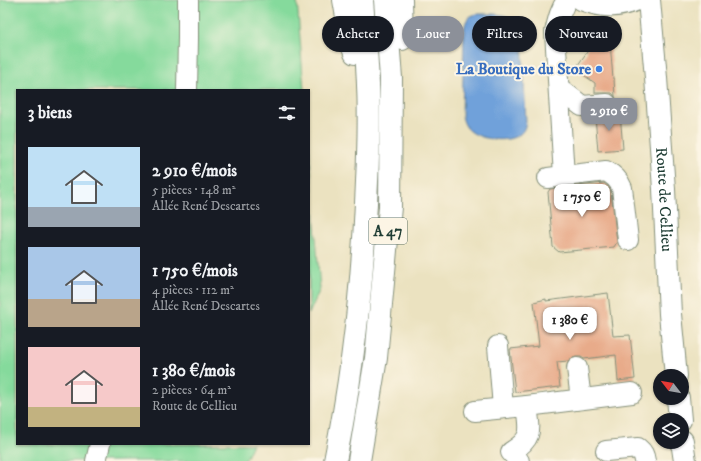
<!DOCTYPE html>
<html lang="fr">
<head>
<meta charset="utf-8">
<style>
	body { margin:0; font-family:"IM FELL DW Pica",serif; background:#20242c; color:#f1f3f6; height:100vh; display:flex; flex-direction:column; font-size:15px; white-space:nowrap }
	* { box-sizing:border-box; margin:0 }
	p { font-size:13px; color:#9ea1a6 }
	.icon { flex:none; width:22px; height:22px; fill:none; stroke:currentColor; stroke-width:2; stroke-linecap:round; stroke-linejoin:round }
	.map { position:relative; flex:1; overflow:hidden }
	.side { position:absolute; left:16px; top:89px; width:294px; height:356px; display:flex; flex-direction:column; background:#171b24; border-radius:0px; box-shadow:0 1px 3px #0004 }
	.side>* { flex:none }
	.guide { position:absolute; left:322px; top:16px; width:319px; height:36px; display:flex; gap:8px }
	.needle { width:26px; rotate:301deg }
	.buttons { position:absolute; left:653px; top:369px; display:grid; gap:8px }
	.buttons a { display:grid; place-items:center; width:36px; height:36px; border-radius:50%; background:#171b24; box-shadow:0 1px 3px #0004; font-size:20px }
	.price { position:absolute; translate:-50% -34px; padding:0 9px; border-radius:8px; background:#fff; color:#222; font-size:13px; line-height:26px; filter:drop-shadow(0 1px 2px #0008) }
	.price::after { content:''; position:absolute; left:50%; top:24px; width:12px; height:9px; margin-left:-6px; background:inherit; clip-path:polygon(0 0,100% 0,50% 100%) }
	.price.on { background:#8c9099; color:#fff }
	ul { padding:0; list-style:none }
	li { display:flex; align-items:center; gap:12px; height:100px; padding:0 12px }
	li span { display:grid; place-items:center; flex:none; width:112px; height:80px; border-radius:0px; color:#555 }
	li>.icon { margin-inline-start:auto }
	span .icon { width:48px; height:48px; fill:#fffc; stroke-width:1 }
	li b { font-size:17px }
	h2 { display:flex; justify-content:space-between; align-items:center; height:48px; padding:0 12px; font-size:17px }
	.chip { padding:0 14px; border-radius:18px; background:#171b24; box-shadow:0 1px 3px #0004; font-size:14px; line-height:36px }
	.chip.on { background:#8c9099; color:#fff }
	.map>svg:first-child { display:block }
</style>
</head>
<body>
<div class="map">
<svg width="701" height="461" viewBox="0 0 701 461">
	<rect width="100%" height="100%" fill="#fcf5e5"/>
	<filter id="ink" filterUnits="userSpaceOnUse"><feTurbulence type="fractalNoise" baseFrequency=".025" numOctaves="2"/><feDisplacementMap in="SourceGraphic" scale="8" xChannelSelector="R" yChannelSelector="G"/><feConvolveMatrix kernelMatrix="1 2 1 2 8 2 1 2 1" color-interpolation-filters="sRGB"/></filter>
	<filter id="wash" filterUnits="userSpaceOnUse"><feTurbulence type="fractalNoise" baseFrequency=".012" numOctaves="4" result="noise"/><feDisplacementMap in="SourceGraphic" scale="16" xChannelSelector="R" yChannelSelector="G"/><feGaussianBlur stdDeviation="0.9" result="paint"/><feColorMatrix in="noise" values="0 0 0 0 0 0 0 0 0 0 0 0 0 0 0 0 0 1.4 0 .05"/><feComposite in="paint" operator="in"/></filter>
	<g filter="url(#wash)">
		<rect width="100%" height="100%" fill="#ebe2c0"/>
		<g fill="#85da9c" stroke="#528c68">
			<path d="M0,0H297L304,90H17V444H253L245,461H0Z"/>
			<path d="M309,149L320,289L309,314Z"/>
		</g>
		<path fill="#6fa1da" stroke="#476f87" d="M477,14C498,14 517,11 522,37L526,122C525,127 524,131 520,134C508,144 477,140 467,128C464,124 463,120 462,116L464,30C466,20 467,16 477,14Z"/>
		<g id="blocks">
			<g fill="#e8ab8a">
				<path d="M610,42L613,79H614L615,97L612,93H595V83L575,69L587,52V44Z"/>
				<path d="M616,110L617,113H620L623,149L598,151L595,116L608,115L613,114Z"/>
				<path d="M604,183L608,186L611,191L617,242L614,247L559,252L553,247L548,192L550,189Z"/>
				<path d="M608,293L613,336L630,335L635,379L618,381L616,355L584,359L581,357H576L570,359L568,361L557,362L560,387L515,392L510,349L539,346L534,302L546,299V301Z"/>
			</g>
		</g>
	</g>
	<g filter="url(#ink)">
		<use href="#blocks" fill-opacity="0" stroke="#85907a" stroke-width="1"/>
		<g fill="none" stroke-linecap="round" stroke-linejoin="round">
			<g stroke="#85907a" stroke-width="22">
				<g id="minor">
					<path d="M567,0C560,10 558,20 555,32L564,176L606,171C614,175 619,180 622,188L628,240"/>
					<path d="M581,0C601,8 618,9 638,0"/>
					<path d="M559,88L582,106L607,104"/>
					<path d="M187,90L188,38V0"/>
					<path d="M548,178L564,176"/>
					<path d="M498,346L503,408"/>
					<path d="M577,368L581,399"/>
					<path d="M527,406L632,393"/>
					<path d="M475,411L527,406C530,430 534,438 511,452L519,461"/>
					<path d="M606,451L638,448C643,452 644,455 645,461"/>
					<path d="M96,461L100,444"/>
				</g>
			</g>
			<g stroke="#85907a" stroke-width="24">
				<g id="major">
					<path id="s1" d="M649,0L656,78L664,189L670,314L676,376"/>
					<path d="M678,398L680,420"/>
					<path d="M682,441L685,461"/>
				</g>
			</g>
			<g stroke="#85907a" stroke-width="24">
				<g id="highway">
					<path d="M344,0L352,45L355,53"/>
					<path d="M401,0L402,39"/>
					<path d="M335,461C352,376 362,289 366,203C368,164 370,124 368,85C367,56 364,28 362,0"/>
					<path d="M359,461L376,358L390,207L391,78L385,0"/>
				</g>
			</g>
			<use href="#minor" stroke="#fff" stroke-width="20"/>
			<use href="#major" stroke="#fff" stroke-width="22"/>
			<use href="#highway" stroke="#fff" stroke-width="22"/>
		</g>
	</g>
	<circle fill="#3f7fe0" stroke="#fcf5e5" stroke-width="1.5" cx="599" cy="69" r="4"/>
	<g text-anchor="middle" dominant-baseline="central" stroke-width="4" stroke-linejoin="round" paint-order="stroke">
		<rect fill="#fcf5e5" stroke="#617469" stroke-width="1" x="369" y="218" width="38" height="26" rx="3"/>
		<g font-size="15" font-weight="bold" fill="#1f3d34">
			<text x="388" y="231">A 47</text>
		</g>
		<g font-size="16" font-weight="bold" fill="#366cbe" stroke="#fcf5e5" text-anchor="end">
			<text x="591" y="69">La Boutique du Store</text>
		</g>
		<g font-size="16" fill="#1f3d34" stroke="#fcf5e5">
			<text stroke="none"><textPath href="#s1" startOffset="200">Route de Cellieu</textPath></text>
		</g>
	</g>
</svg>
<div class="buttons">
<a><svg class="needle" viewBox="-14 -14 28 28"><path d="M0-13l5 13h-10z" fill="#e53935"/><path d="M0 13l5-13h-10z" fill="#9ea1a6"/></svg></a>
<a><svg class="icon" aria-label="layers" viewBox="0 0 24 24"><path d="M12 4l9 5-9 5-9-5zM3 14l9 5 9-5"/></svg></a>
</div>
<b class="price on" style="left:609px;top:132px">2 910 €</b>
<b class="price" style="left:582px;top:218px">1 750 €</b>
<b class="price" style="left:570px;top:341px">1 380 €</b>
<div class="guide">
<a class="chip">Acheter</a>
<a class="chip on">Louer</a>
<a class="chip">Filtres</a>
<a class="chip">Nouveau</a>
</div>
<section class="side">
<h2>3 biens<svg class="icon" aria-label="filters" viewBox="0 0 24 24"><path d="M4 7h16M4 17h16"/><circle cx="9" cy="7" r="2"/><circle cx="15" cy="17" r="2"/></svg></h2>
<ul>
<li><span style="background:linear-gradient(#bfe0f5 75%,#9aa5b1 0)"><svg class="icon" aria-label="home" viewBox="0 0 24 24"><path d="M3 11l9-7 9 7M6 9v11h12V9"/></svg></span><div><b>2 910 €/mois</b><p>5 pièces · 148 m²</p><p>Allée René Descartes</p></div></li>
<li><span style="background:linear-gradient(#a9c7e8 65%,#b9a48a 0)"><svg class="icon" aria-label="home" viewBox="0 0 24 24"><path d="M3 11l9-7 9 7M6 9v11h12V9"/></svg></span><div><b>1 750 €/mois</b><p>4 pièces · 112 m²</p><p>Allée René Descartes</p></div></li>
<li><span style="background:linear-gradient(#f6c9c9 75%,#c2b280 0)"><svg class="icon" aria-label="home" viewBox="0 0 24 24"><path d="M3 11l9-7 9 7M6 9v11h12V9"/></svg></span><div><b>1 380 €/mois</b><p>2 pièces · 64 m²</p><p>Route de Cellieu</p></div></li>
</ul>
</section>
</div>
</body>
</html>
